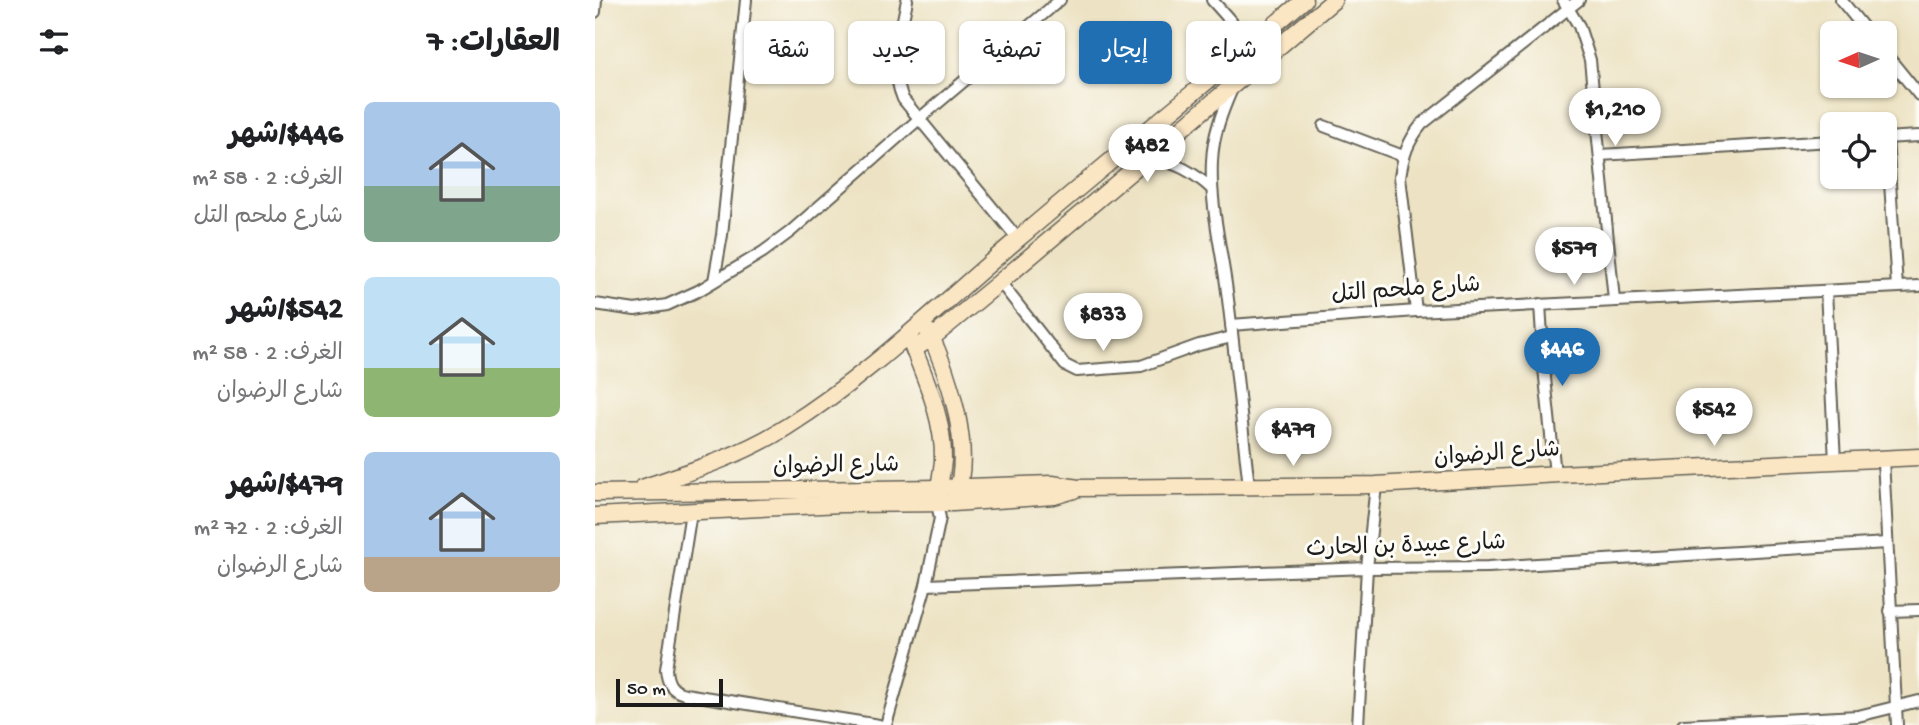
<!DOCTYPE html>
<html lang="ar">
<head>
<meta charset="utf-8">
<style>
	body { margin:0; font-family:"Gochi Hand","Playpen Sans Arabic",sans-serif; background:#f6f6f6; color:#202124; direction:rtl; height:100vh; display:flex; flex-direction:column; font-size:26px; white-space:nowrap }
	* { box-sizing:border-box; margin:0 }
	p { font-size:23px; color:#757577 }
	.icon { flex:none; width:38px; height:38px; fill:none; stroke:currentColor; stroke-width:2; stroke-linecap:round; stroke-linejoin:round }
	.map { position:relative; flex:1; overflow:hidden; direction:ltr }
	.sheet { display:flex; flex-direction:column; background:#fff; width:595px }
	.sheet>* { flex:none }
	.top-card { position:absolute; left:21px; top:21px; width:665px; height:63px; direction:rtl; display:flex; gap:14px }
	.needle { width:46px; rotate:267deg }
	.fabs { position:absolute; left:1225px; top:21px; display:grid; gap:14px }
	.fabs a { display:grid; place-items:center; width:77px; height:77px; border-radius:10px; background:#fff; box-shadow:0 2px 5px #0004; font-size:35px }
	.scale { position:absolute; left:21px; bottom:18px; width:107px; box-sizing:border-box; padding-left:7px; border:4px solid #1c1c1c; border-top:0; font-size:19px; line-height:24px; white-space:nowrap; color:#1c1c1c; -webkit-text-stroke:5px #fdfcf7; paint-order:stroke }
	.price { position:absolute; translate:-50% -60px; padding:0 16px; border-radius:24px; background:#fff; color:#222; font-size:23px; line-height:46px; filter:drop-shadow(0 2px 4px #0008) }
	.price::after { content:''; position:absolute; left:50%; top:42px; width:21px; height:16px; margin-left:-10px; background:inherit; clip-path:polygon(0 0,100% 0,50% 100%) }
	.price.selected { background:#1f6fb2; color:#fff }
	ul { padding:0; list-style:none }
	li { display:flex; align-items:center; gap:21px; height:175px; padding:0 35px }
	li span { display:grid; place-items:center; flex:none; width:196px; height:140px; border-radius:10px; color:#555 }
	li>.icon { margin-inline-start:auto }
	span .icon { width:84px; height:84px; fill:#fffc; stroke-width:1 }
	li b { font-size:30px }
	h2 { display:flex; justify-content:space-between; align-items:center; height:84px; padding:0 35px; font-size:30px }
	.chip { padding:0 24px; border-radius:10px; background:#fff; box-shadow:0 2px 5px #0004; font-size:24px; line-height:63px }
	.chip.selected { background:#1f6fb2; color:#fff }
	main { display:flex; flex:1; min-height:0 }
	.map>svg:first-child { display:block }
</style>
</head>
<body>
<main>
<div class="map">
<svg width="1324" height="725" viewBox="0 0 1324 725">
	<rect width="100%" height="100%" fill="#fdfcf7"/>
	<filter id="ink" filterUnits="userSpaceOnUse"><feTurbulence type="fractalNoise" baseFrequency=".0143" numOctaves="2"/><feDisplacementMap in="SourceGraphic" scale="14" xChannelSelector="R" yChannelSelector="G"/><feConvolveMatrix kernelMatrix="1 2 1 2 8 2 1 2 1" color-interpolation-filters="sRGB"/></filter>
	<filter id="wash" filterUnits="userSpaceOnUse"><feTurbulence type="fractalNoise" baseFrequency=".00686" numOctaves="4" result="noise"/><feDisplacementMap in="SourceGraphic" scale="28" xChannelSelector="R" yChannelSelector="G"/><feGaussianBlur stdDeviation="1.57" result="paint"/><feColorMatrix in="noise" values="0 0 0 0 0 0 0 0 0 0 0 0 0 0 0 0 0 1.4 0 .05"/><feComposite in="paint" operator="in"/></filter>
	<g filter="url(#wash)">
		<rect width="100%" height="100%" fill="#ede3c4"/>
	</g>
	<g filter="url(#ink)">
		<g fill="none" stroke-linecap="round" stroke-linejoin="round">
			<g stroke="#656257" stroke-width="14">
				<g id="street">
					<path d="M312,0C306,33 294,67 308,99L423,239"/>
					<path d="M617,0L657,45"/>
					<path d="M968,0L984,26L995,60L1019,300"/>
					<path d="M1246,0L1273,33"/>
					<path d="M0,12L1,0"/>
					<path d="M1290,53L1324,95"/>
					<path d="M637,89C627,112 618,135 617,161C615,202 625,243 631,284C640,351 646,419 654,486"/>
					<path d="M729,126L808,156"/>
					<path d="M1290,138L1324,136"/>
					<path d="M1292,138L1302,287"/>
					<path d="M1005,155L1237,141"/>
					<path d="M555,158C581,162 598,172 617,189"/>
					<path d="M119,281L127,235L151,0"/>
					<path d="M405,282L470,365L482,371L546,366L604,345L637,337"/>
					<path d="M1231,291L1240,461"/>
					<path d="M0,304L40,310L72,305L103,291L168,252L195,232L324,119L465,0"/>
					<path d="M945,304L949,368L960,474"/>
					<path d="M821,311L805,177C808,156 813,141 827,124L984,0"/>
					<path d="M636,325L821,311L1324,286"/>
					<path d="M1288,459L1302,725"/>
					<path d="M96,512L71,669C72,682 76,691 90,694L284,725"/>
					<path d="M331,585L772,568L893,567L1292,543"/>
					<path d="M1295,611L1324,610"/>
					<path d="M291,725L331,585L345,518L342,504"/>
					<path d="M763,725L772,568L781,485"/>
					<path d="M1088,725L1263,716L1324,701"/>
				</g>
			</g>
			<g stroke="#656257" stroke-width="19">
				<g id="secondary">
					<path d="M333,331C354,372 378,450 361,494"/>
					<path d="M315,340C330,378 349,418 348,460C347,472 344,485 343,497"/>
					<path d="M319,349L337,338L405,282L739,0"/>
					<path d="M47,488C97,471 148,455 193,426C277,373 348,302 424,238C518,158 615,80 709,0"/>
					<path d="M0,493L344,488L457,484L483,488L781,485L964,474L1324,457"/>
					<path d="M0,516L246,504L358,503L459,496L479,490"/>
				</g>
			</g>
			<use href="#street" stroke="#fff" stroke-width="10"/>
			<use href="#secondary" stroke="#fbe6c4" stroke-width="16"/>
		</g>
	</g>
	<g text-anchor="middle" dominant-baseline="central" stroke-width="6" stroke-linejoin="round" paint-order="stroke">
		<g font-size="23" fill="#1c1c1c" stroke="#fdfcf7">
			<text transform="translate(811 291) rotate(-4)">شارع ملحم التل</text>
			<text transform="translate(902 455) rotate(-4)">شارع الرضوان</text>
			<text transform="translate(241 467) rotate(-1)">شارع الرضوان</text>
			<text transform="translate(811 547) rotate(-2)">شارع عبيدة بن الحارث</text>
		</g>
	</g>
</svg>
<div class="fabs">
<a><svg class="needle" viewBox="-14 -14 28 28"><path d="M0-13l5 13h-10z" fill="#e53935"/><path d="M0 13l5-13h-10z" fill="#757577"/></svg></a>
<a><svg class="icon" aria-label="locate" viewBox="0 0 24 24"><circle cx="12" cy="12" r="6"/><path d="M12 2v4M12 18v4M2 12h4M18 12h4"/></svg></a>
</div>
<div class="scale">50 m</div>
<b class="price" style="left:1020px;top:148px">$1,210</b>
<b class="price" style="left:552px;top:184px">$482</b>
<b class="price" style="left:979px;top:287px">$579</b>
<b class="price" style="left:508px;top:353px">$833</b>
<b class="price selected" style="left:967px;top:388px">$446</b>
<b class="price" style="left:1119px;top:448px">$542</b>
<b class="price" style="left:698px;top:468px">$479</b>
<div class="top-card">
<a class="chip">شراء</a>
<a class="chip selected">إيجار</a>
<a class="chip">تصفية</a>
<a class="chip">جديد</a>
<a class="chip">شقة</a>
</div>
</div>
<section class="sheet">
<h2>العقارات: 7<svg class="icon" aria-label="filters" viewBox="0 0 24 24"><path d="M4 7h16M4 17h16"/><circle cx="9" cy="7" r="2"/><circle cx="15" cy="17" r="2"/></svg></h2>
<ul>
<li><span style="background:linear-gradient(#a9c7e8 60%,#7fa58c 0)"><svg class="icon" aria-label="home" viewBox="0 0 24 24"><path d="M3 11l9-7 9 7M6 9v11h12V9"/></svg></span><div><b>$446/شهر</b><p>الغرف: 2 · 58 m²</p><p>شارع ملحم التل</p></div></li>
<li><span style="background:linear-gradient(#bfe0f5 65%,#8fb573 0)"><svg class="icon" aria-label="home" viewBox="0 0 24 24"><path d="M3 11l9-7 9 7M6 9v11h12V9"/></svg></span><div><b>$542/شهر</b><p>الغرف: 2 · 58 m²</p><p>شارع الرضوان</p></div></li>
<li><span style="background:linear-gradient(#a9c7e8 75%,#b9a48a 0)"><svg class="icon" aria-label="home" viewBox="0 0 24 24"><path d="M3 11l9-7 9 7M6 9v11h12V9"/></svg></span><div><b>$479/شهر</b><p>الغرف: 2 · 72 m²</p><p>شارع الرضوان</p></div></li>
</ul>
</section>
</main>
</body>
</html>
